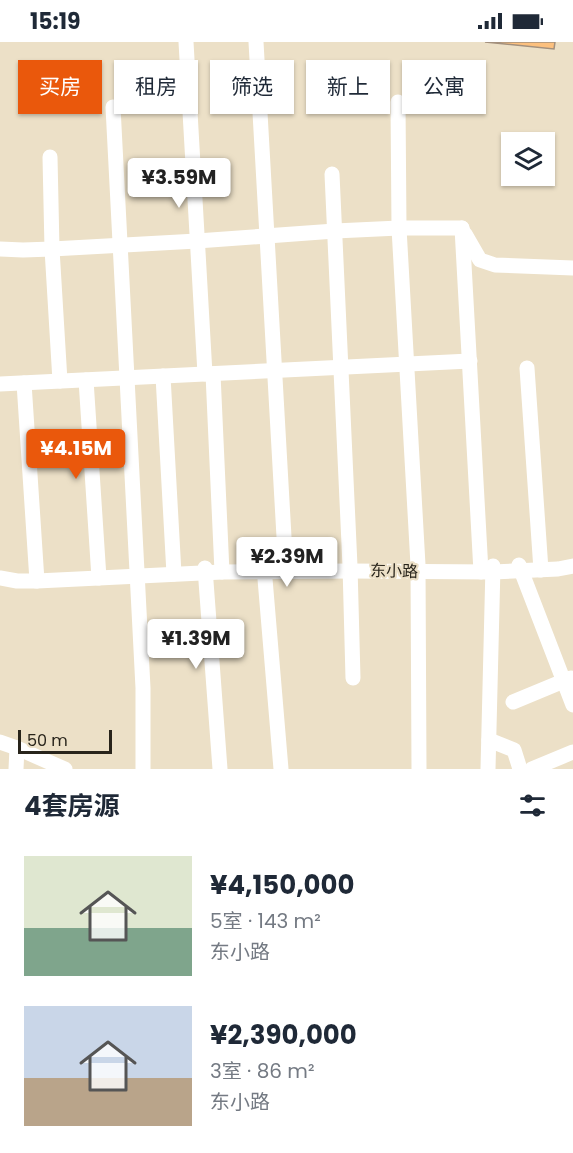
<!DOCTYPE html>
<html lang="zh">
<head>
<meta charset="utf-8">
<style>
	body { margin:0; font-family:Poppins,"Noto Sans SC",sans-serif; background:#f2f2f3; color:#1f2937; height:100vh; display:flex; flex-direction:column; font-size:22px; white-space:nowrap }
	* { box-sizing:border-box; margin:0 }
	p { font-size:20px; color:#747a83 }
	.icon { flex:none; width:33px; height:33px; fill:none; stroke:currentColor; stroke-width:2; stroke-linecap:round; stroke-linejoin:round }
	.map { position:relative; height:727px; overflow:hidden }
	.panel { display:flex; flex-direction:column; background:#fff; flex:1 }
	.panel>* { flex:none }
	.banner { position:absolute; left:18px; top:18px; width:537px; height:54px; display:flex; gap:12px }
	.tools { position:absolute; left:501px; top:90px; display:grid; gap:12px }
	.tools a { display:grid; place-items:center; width:54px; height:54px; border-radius:0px; background:#fff; box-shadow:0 2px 4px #0004; font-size:30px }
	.scale { position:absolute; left:18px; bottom:15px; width:94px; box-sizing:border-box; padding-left:6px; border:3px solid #28241b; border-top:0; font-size:16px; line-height:21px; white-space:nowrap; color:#28241b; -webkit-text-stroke:4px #ece0c7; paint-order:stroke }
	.price { position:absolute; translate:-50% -51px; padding:0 14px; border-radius:6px; background:#fff; color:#222; font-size:20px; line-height:39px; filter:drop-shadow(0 2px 3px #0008) }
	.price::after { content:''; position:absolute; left:50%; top:36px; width:18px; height:14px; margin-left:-9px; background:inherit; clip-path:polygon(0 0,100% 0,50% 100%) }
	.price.on { background:#ea580c; color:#fff }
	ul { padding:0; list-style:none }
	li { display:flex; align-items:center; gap:18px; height:150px; padding:0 24px }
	li span { display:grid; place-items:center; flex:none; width:168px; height:120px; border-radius:0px; color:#555 }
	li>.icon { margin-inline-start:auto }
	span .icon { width:72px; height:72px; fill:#fffc; stroke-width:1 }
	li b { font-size:26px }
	h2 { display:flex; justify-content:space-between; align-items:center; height:72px; padding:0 24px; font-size:26px }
	.tag { padding:0 21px; border-radius:0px; background:#fff; box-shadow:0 2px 4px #0004; font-size:21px; line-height:54px }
	.tag.on { background:#ea580c; color:#fff }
	.status { display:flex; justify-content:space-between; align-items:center; height:42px; padding:0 30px; background:#fff; direction:ltr }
	.status svg { height:16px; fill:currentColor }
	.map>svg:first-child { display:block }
</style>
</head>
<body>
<div class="status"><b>15:19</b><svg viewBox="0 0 49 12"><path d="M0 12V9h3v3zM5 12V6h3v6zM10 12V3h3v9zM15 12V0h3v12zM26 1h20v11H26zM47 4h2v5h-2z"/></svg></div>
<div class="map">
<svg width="573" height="727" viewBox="0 0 573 727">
	<rect width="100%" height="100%" fill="#ece0c7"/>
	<path fill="#fcc07e" stroke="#a3907d" stroke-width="1.5" d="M485,0H555L554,7Z"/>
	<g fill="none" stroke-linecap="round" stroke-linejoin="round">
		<g stroke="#fff" stroke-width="15">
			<path d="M186,0L205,332"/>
			<path d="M256,0L286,530"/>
			<path d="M398,60L399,186L418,523L419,727"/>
			<path d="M113,65L143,646V727"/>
			<path d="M50,115L52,207L60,339"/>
			<path d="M332,132L350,524L353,636"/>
			<path d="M462,186L481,530"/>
			<path d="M465,192L480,218L495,223L573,226"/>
			<path d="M0,207L23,208L52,207L197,199L335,189L399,186H462"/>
			<path d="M527,326L541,528"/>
			<path d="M213,332L222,530"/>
			<path d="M163,334L174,532"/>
			<path d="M86,338L99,536"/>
			<path d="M24,341L37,539"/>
			<path d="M0,342L470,319"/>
			<path d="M519,523L573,663"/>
			<path d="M264,525L281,727"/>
			<path d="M205,526L220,727"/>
			<path d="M0,536L17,539H37L222,530L350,529L493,530L558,527L573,524"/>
			<path d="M513,660L571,636"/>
			<path d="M489,698L514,708L520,727"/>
			<path d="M0,700L17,706L65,727"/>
			<path d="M16,727L17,706"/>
			<path d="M488,727L493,524"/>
			<path d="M532,727L573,710"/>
		</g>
	</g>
	<g text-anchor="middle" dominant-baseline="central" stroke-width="4.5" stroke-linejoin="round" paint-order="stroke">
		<g font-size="16" fill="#28241b" stroke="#ece0c7">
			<text transform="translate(394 529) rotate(1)">东小路</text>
		</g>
	</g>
</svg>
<div class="tools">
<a><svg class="icon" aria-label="layers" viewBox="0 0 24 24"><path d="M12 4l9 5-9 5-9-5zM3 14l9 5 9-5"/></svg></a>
</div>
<div class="scale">50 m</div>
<b class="price" style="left:179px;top:167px">¥3.59M</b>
<b class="price on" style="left:76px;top:438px">¥4.15M</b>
<b class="price" style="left:287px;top:546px">¥2.39M</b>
<b class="price" style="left:196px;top:628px">¥1.39M</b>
<div class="banner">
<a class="tag on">买房</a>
<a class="tag">租房</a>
<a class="tag">筛选</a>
<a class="tag">新上</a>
<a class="tag">公寓</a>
</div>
</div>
<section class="panel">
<h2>4套房源<svg class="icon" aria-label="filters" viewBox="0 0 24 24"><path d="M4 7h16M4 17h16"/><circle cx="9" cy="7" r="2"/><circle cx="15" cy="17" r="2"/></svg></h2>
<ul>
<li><span style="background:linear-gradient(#dfe7d0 60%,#7fa58c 0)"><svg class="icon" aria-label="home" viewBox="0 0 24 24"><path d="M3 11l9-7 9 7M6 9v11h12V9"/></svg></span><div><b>¥4,150,000</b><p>5室 · 143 m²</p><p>东小路</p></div></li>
<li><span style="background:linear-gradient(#c9d6e8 60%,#b9a48a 0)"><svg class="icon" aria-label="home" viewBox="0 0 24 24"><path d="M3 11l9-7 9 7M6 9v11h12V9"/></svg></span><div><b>¥2,390,000</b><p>3室 · 86 m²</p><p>东小路</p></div></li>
</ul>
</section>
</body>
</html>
